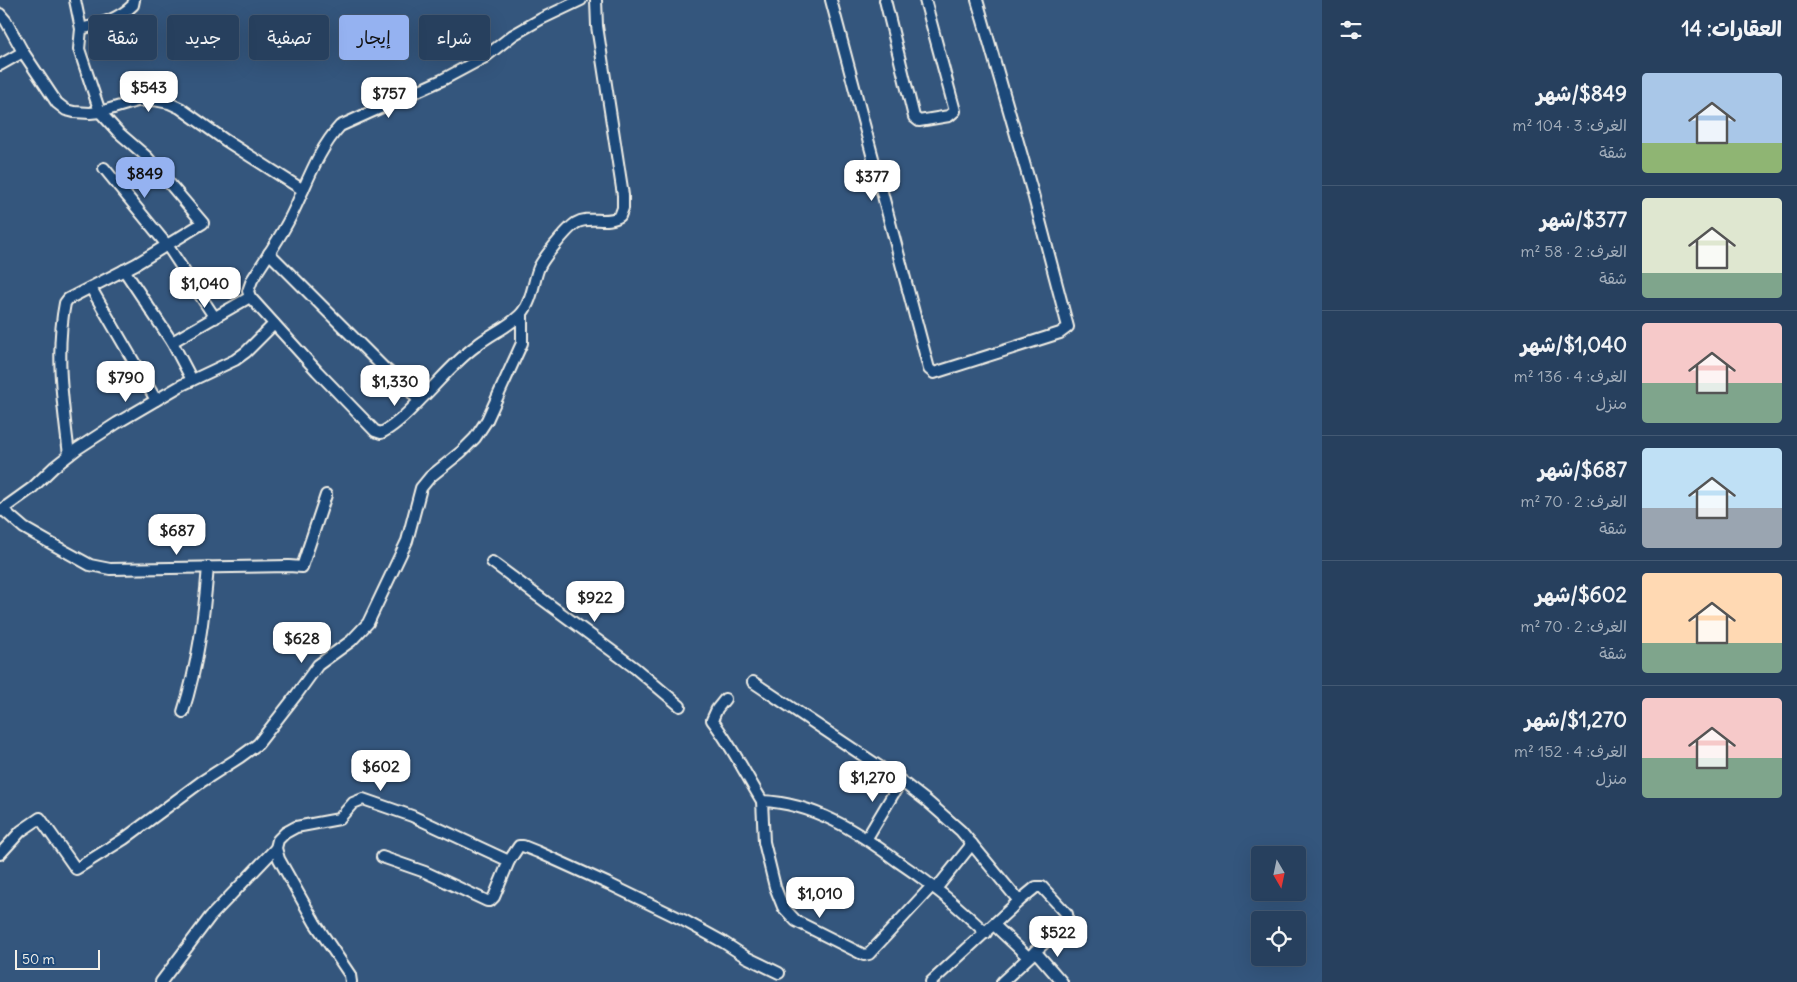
<!DOCTYPE html>
<html lang="ar">
<head>
<meta charset="utf-8">
<style>
	body { margin:0; font-family:Delius,"Playpen Sans Arabic",sans-serif; background:#334b67; color:#f1f3f6; direction:rtl; height:100vh; display:flex; flex-direction:column; font-size:19px; white-space:nowrap }
	* { box-sizing:border-box; margin:0 }
	p { font-size:16px; color:#a4afbc }
	.icon { flex:none; width:28px; height:28px; fill:none; stroke:currentColor; stroke-width:2; stroke-linecap:round; stroke-linejoin:round }
	.map { position:relative; flex:1; overflow:hidden; direction:ltr }
	.details { display:flex; flex-direction:column; background:#27405e; width:475px }
	.details>* { flex:none }
	.hud { position:absolute; left:15px; top:15px; width:475px; height:45px; direction:rtl; display:flex; gap:10px }
	.needle { width:32px; rotate:171deg }
	.buttons { position:absolute; left:1251px; top:846px; display:grid; gap:10px }
	.buttons a { display:grid; place-items:center; width:55px; height:55px; border-radius:5px; background:#27405e; box-shadow:0 5px 20px #0002,0 0 0 1px #435973; font-size:25px }
	.scale { position:absolute; left:15px; bottom:12px; width:85px; box-sizing:border-box; padding-left:5px; border:2px solid #f4f1e8; border-top:0; font-size:14px; line-height:18px; white-space:nowrap; color:#f4f1e8; -webkit-text-stroke:4px #1f4a7a; paint-order:stroke }
	.price { position:absolute; translate:-50% -42px; padding:0 11px; border-radius:10px; background:#fff; color:#222; font-size:16px; line-height:32px; filter:drop-shadow(0 1px 2px #0008) }
	.price::after { content:''; position:absolute; left:50%; top:30px; width:15px; height:11px; margin-left:-8px; background:inherit; clip-path:polygon(0 0,100% 0,50% 100%) }
	.price.active { background:#95b2f1; color:#111 }
	ul { padding:0; list-style:none }
	li { display:flex; align-items:center; gap:15px; height:125px; padding:0 15px }
	li+li { border-top:1px solid #435973 }
	li span { display:grid; place-items:center; flex:none; width:140px; height:100px; border-radius:5px; color:#555 }
	li>.icon { margin-inline-start:auto }
	span .icon { width:60px; height:60px; fill:#fffc; stroke-width:1 }
	li b { font-size:21px }
	h2 { display:flex; justify-content:space-between; align-items:center; height:60px; padding:0 15px; font-size:21px }
	.tag { padding:0 18px; border-radius:5px; background:#27405e; box-shadow:0 5px 20px #0002,0 0 0 1px #435973; font-size:18px; line-height:45px }
	.tag.active { background:#95b2f1; color:#111 }
	main { display:flex; flex:1; min-height:0 }
	.map>svg:first-child { display:block }
</style>
</head>
<body>
<main>
<section class="details">
<h2>العقارات: 14<svg class="icon" aria-label="filters" viewBox="0 0 24 24"><path d="M4 7h16M4 17h16"/><circle cx="9" cy="7" r="2"/><circle cx="15" cy="17" r="2"/></svg></h2>
<ul>
<li><span style="background:linear-gradient(#a9c7e8 70%,#8fb573 0)"><svg class="icon" aria-label="home" viewBox="0 0 24 24"><path d="M3 11l9-7 9 7M6 9v11h12V9"/></svg></span><div><b>$849/شهر</b><p>الغرف: 3 · 104 m²</p><p>شقة</p></div></li>
<li><span style="background:linear-gradient(#dfe7d0 75%,#7fa58c 0)"><svg class="icon" aria-label="home" viewBox="0 0 24 24"><path d="M3 11l9-7 9 7M6 9v11h12V9"/></svg></span><div><b>$377/شهر</b><p>الغرف: 2 · 58 m²</p><p>شقة</p></div></li>
<li><span style="background:linear-gradient(#f6c9c9 60%,#7fa58c 0)"><svg class="icon" aria-label="home" viewBox="0 0 24 24"><path d="M3 11l9-7 9 7M6 9v11h12V9"/></svg></span><div><b>$1,040/شهر</b><p>الغرف: 4 · 136 m²</p><p>منزل</p></div></li>
<li><span style="background:linear-gradient(#bfe0f5 60%,#9aa5b1 0)"><svg class="icon" aria-label="home" viewBox="0 0 24 24"><path d="M3 11l9-7 9 7M6 9v11h12V9"/></svg></span><div><b>$687/شهر</b><p>الغرف: 2 · 70 m²</p><p>شقة</p></div></li>
<li><span style="background:linear-gradient(#ffd9b3 70%,#7fa58c 0)"><svg class="icon" aria-label="home" viewBox="0 0 24 24"><path d="M3 11l9-7 9 7M6 9v11h12V9"/></svg></span><div><b>$602/شهر</b><p>الغرف: 2 · 70 m²</p><p>شقة</p></div></li>
<li><span style="background:linear-gradient(#f6c9c9 60%,#7fa58c 0)"><svg class="icon" aria-label="home" viewBox="0 0 24 24"><path d="M3 11l9-7 9 7M6 9v11h12V9"/></svg></span><div><b>$1,270/شهر</b><p>الغرف: 4 · 152 m²</p><p>منزل</p></div></li>
</ul>
</section>
<div class="map">
<svg width="1322" height="982" viewBox="0 0 1322 982">
	<rect width="100%" height="100%" fill="#34567d"/>
	<filter id="ink" filterUnits="userSpaceOnUse"><feTurbulence type="fractalNoise" baseFrequency=".02" numOctaves="2"/><feDisplacementMap in="SourceGraphic" scale="10" xChannelSelector="R" yChannelSelector="G"/><feConvolveMatrix kernelMatrix="1 2 1 2 8 2 1 2 1" color-interpolation-filters="sRGB"/></filter>
	<g filter="url(#ink)">
		<g fill="none" stroke-linecap="round" stroke-linejoin="round">
			<g stroke="#f4f1e8" stroke-width="14">
				<g id="minor">
					<path d="M831,0L929,369L934,373L1060,333L1068,327L1033,194L977,0"/>
					<path d="M885,0L914,117L919,121L949,116L955,111L925,0"/>
					<path d="M0,14L6,21L23,52"/>
					<path d="M81,29C100,24 119,19 133,5L134,0"/>
					<path d="M0,65L23,52L57,103L66,110L74,112L90,113L100,112L137,101L154,100L169,103L180,108L225,140L303,190"/>
					<path d="M104,168L167,245L215,318"/>
					<path d="M269,253L383,367L405,385L419,401C438,383 454,362 476,346C490,334 509,327 522,313C532,301 533,284 538,270C541,260 567,229 576,223C589,215 607,225 620,216L623,208V195L597,26L596,0"/>
					<path d="M124,270L172,342L192,380"/>
					<path d="M91,288L156,400"/>
					<path d="M172,342L250,297"/>
					<path d="M419,401C408,413 395,426 381,433L375,431L317,371L250,297L248,291L252,280C265,259 281,237 292,214C307,184 317,151 340,126L442,80L485,57L513,35L541,19L581,0"/>
					<path d="M69,455C63,405 55,353 65,303L68,299L136,264L203,223L147,157L118,132L100,112L79,49L81,29L75,0"/>
					<path d="M2,509L24,528L52,544L90,565L110,569L289,566L302,567L326,495"/>
					<path d="M0,511L32,488L54,467L77,449L117,423L182,385L235,360L246,352L274,324"/>
					<path d="M492,562L635,668L680,706"/>
					<path d="M753,682L901,781L928,802L961,831L1019,901"/>
					<path d="M725,699L717,709L712,720C731,745 745,773 762,801C813,803 857,831 897,861C910,870 924,879 937,890C954,903 970,918 986,933"/>
					<path d="M183,712C198,665 204,616 208,567"/>
					<path d="M762,801L764,842L775,887L783,907L796,921L864,955L869,954L932,886"/>
					<path d="M867,838L901,781"/>
					<path d="M0,854L21,831L40,818L76,869L124,839L201,782L240,757L258,744L297,694L318,665L351,641L368,623L407,541L421,488L430,477L461,452L475,438L487,420L522,343V313"/>
					<path d="M382,857L425,872L487,901H490L494,897L509,861"/>
					<path d="M936,889L972,844"/>
					<path d="M994,925L1028,957"/>
					<path d="M1035,951L1062,982"/>
					<path d="M161,982L210,917L276,848"/>
					<path d="M351,982L350,975L315,923L279,859L276,848L278,840L285,833L296,827L339,819L353,803L363,799L412,816L509,861L519,846H523L538,852L609,884L683,920L723,942L746,957L779,973"/>
					<path d="M931,982L1019,901L1036,887H1042L1067,914L1068,921L1002,982"/>
				</g>
			</g>
			<use href="#minor" stroke="#1f4a7a" stroke-width="10"/>
		</g>
	</g>
</svg>
<div class="buttons">
<a><svg class="needle" viewBox="-14 -14 28 28"><path d="M0-13l5 13h-10z" fill="#e53935"/><path d="M0 13l5-13h-10z" fill="#a4afbc"/></svg></a>
<a><svg class="icon" aria-label="locate" viewBox="0 0 24 24"><circle cx="12" cy="12" r="6"/><path d="M12 2v4M12 18v4M2 12h4M18 12h4"/></svg></a>
</div>
<div class="scale">50 m</div>
<b class="price" style="left:149px;top:113px">$543</b>
<b class="price" style="left:389px;top:119px">$757</b>
<b class="price active" style="left:145px;top:199px">$849</b>
<b class="price" style="left:872px;top:202px">$377</b>
<b class="price" style="left:205px;top:309px">$1,040</b>
<b class="price" style="left:126px;top:403px">$790</b>
<b class="price" style="left:395px;top:407px">$1,330</b>
<b class="price" style="left:177px;top:556px">$687</b>
<b class="price" style="left:595px;top:623px">$922</b>
<b class="price" style="left:302px;top:664px">$628</b>
<b class="price" style="left:381px;top:792px">$602</b>
<b class="price" style="left:873px;top:803px">$1,270</b>
<b class="price" style="left:820px;top:919px">$1,010</b>
<b class="price" style="left:1058px;top:958px">$522</b>
<div class="hud">
<a class="tag">شراء</a>
<a class="tag active">إيجار</a>
<a class="tag">تصفية</a>
<a class="tag">جديد</a>
<a class="tag">شقة</a>
</div>
</div>
</main>
</body>
</html>
